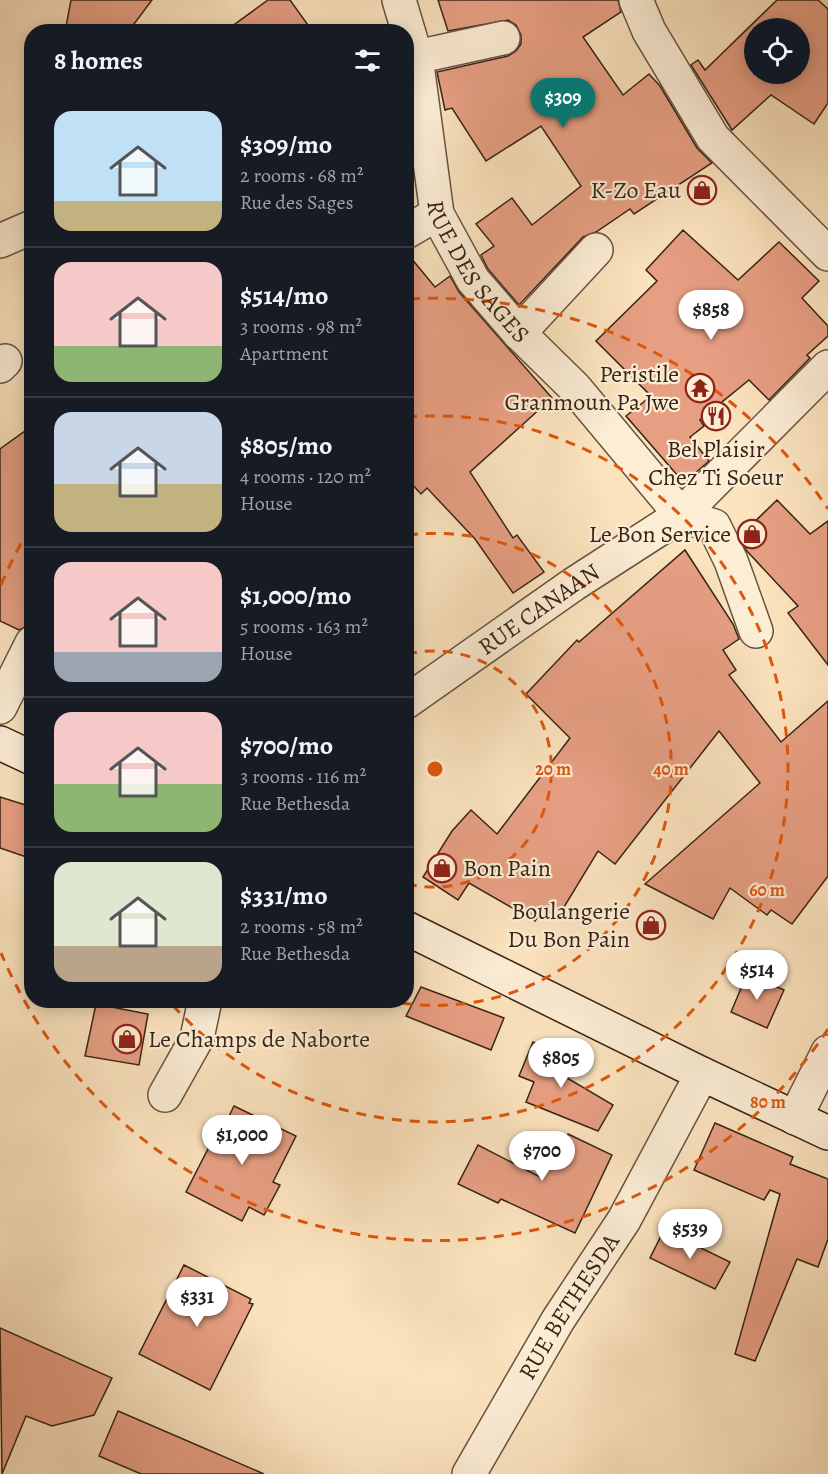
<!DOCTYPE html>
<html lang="en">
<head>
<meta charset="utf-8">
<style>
	body { margin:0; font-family:Alegreya,serif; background:#242831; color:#f1f3f6; height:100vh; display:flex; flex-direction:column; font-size:22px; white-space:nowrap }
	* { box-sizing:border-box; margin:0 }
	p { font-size:20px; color:#9ea1a6 }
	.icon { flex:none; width:33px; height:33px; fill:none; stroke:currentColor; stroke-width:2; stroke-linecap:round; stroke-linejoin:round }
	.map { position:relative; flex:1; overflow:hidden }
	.side { position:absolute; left:24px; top:24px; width:390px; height:984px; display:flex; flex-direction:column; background:#171b24; border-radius:24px; box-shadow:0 3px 15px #0003 }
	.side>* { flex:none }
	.buttons { position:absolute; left:744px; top:18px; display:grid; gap:12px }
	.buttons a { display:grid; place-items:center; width:66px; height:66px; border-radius:50%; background:#171b24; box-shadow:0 3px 15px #0003; font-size:30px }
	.price { position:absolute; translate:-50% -51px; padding:0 14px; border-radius:21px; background:#fff; color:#222; font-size:20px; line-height:39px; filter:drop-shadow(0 2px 3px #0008) }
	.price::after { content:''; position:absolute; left:50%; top:36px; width:18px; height:14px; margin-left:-9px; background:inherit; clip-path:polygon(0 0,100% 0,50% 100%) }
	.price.active { background:#0f766e; color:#fff }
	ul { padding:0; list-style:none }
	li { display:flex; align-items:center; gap:18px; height:150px; padding:0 30px }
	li+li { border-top:2px solid #363941 }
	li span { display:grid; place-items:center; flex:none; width:168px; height:120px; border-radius:18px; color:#555 }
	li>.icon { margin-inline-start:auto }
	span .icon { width:72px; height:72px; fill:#fffc; stroke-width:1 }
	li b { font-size:26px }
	h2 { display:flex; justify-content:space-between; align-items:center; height:72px; padding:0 30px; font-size:26px }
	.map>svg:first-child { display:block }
</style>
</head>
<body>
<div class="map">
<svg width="828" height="1474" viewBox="0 0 828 1474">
	<rect width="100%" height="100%" fill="#fbe3be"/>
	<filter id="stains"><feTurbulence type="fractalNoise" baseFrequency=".00333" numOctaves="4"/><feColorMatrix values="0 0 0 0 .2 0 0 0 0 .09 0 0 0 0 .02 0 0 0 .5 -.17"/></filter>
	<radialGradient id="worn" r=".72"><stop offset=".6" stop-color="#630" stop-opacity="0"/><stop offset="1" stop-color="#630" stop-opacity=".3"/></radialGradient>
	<g fill="#e79f83" stroke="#372316" stroke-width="1.5" fill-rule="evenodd">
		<path d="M71,0H152L128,32H65Z"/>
		<path d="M268,0H290L313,32H224Z"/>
		<path d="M438,0H618L621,12L583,37L623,95L649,74L660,86L697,148L712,163L634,214L630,209L596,232L583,237L519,305L488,269L481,255L494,246L476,224L512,198L532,225L581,186L541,126L486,161L452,108L445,110L437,72L508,56L516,51L521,44V35L516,25L508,20L448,31Z"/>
		<path d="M777,0H818L828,9V103L814,124L771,95L732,130L691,65L698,60L705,70ZM754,28H800V74H754Z"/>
		<path d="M683,230L738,280L779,242L819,281L802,298L828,326V336L807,355L810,358L769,400L749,380L700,420L704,426L690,437L709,461L684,483L626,416L651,396L596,341L657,281L646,270Z"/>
		<path d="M406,252L435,287L450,276L459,292L552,398L470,472L513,538L517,535L544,572L513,593L475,539L427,488L421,494L406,478Z"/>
		<path d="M32,426V624L19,630L0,621V449Z"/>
		<path d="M777,500L810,534L828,521V665L788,613L798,606L746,550L740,536Z"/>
		<path d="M685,550L733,624L739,639L723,650L736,670L729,675L781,742L828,701V876L792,924L771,910L767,915L730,888L713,919L645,884L760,783L719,731L615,864L598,851L558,917L544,908L535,921L469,883L458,900L423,877L452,831L471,810L497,834L570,738L526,694L577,640L579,642Z"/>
		<path d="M0,797L32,807V859L0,848Z"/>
		<path d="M747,974L784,990L767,1028L731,1012Z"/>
		<path d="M421,987L504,1018L491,1050L406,1016Z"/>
		<path d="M96,1004L148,1014L139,1065L85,1056Z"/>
		<path d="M533,1042L570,1057L562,1075L613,1105L598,1131L526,1102L534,1082L519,1076Z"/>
		<path d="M234,1106L296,1136L273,1182L280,1185L264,1215L249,1207L242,1221L186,1192L210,1145L214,1147Z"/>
		<path d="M715,1123L793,1157L790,1164L828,1179V1239L818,1267L797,1259L755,1361L735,1354L780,1194L770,1190L764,1200L694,1170Z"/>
		<path d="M568,1134L612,1155L575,1233L501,1199L498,1203L458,1184L478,1145L542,1178Z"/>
		<path d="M664,1230L730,1262L715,1289L650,1258Z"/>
		<path d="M184,1265L251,1299L249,1303L253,1304L210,1390L139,1354Z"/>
		<path d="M0,1328L112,1378L94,1415L52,1426L26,1416L2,1474Z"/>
		<path d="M118,1411L183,1439L264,1474H141L99,1456Z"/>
	</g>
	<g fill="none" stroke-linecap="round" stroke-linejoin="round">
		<g stroke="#685340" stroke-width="36">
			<g id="street">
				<path id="s1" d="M399,0L416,57L437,214L473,280L519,333L575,388L681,515L714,526L731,561L756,631"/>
				<path d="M636,0L649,31L713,138L828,254"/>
				<path d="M416,57L503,38"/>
				<path d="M406,232L437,214"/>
				<path d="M0,241L32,227"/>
				<path d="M519,333L596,250"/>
				<path d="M0,366L5,361"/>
				<path id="s2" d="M406,702L574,584L681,515L828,367"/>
				<path d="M0,707L32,643"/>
				<path d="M165,1095L197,1038L205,1000"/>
				<path d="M795,1118L828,1052"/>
				<path id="s3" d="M469,1474L558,1320L624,1220L702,1074"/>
			</g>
		</g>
		<g stroke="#372316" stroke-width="36">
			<g id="secondary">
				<path d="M0,743L32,758"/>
				<path d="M406,928L702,1074L828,1133"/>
			</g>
		</g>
		<use href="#street" stroke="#fcedd5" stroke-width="33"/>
		<use href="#secondary" stroke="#fcedd5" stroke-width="33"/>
	</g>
	<g fill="none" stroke="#df560c" stroke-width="3" stroke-dasharray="10 8">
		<path d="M407 654A118 118 0 1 1 407 884"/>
		<path d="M408 535A236 236 0 1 1 390 1001"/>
		<path d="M407 417A353 353 0 1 1 169 1001"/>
		<path d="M828 1029A471 471 0 0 1 1 953M1 585A471 471 0 0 1 31 526M410 299A471 471 0 0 1 828 509"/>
	</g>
	<defs>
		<g id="shop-ring" transform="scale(1.5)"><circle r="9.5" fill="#fcedd5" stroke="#8f2418" stroke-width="1.5"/><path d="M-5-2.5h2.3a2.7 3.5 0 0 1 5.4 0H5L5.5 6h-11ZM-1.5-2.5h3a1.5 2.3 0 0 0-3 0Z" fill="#8f2418"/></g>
		<g id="temple-ring" transform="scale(1.5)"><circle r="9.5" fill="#fcedd5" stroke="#8f2418" stroke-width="1.5"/><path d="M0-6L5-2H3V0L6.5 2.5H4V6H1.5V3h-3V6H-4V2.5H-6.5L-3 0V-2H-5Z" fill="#8f2418"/></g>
		<g id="restaurant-ring" transform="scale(1.5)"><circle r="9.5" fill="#fcedd5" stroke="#8f2418" stroke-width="1.5"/><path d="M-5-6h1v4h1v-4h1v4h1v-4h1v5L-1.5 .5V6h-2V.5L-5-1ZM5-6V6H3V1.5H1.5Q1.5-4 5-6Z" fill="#8f2418"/></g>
	</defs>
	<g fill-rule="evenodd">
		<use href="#shop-ring" x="702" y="190"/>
		<use href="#temple-ring" x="700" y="388"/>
		<use href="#restaurant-ring" x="716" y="416"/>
		<use href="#shop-ring" x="752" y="534"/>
		<use href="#shop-ring" x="442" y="868"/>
		<use href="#shop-ring" x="651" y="925"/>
		<use href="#shop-ring" x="127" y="1039"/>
	</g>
	<g text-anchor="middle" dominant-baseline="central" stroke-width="4.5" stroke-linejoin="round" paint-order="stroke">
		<g font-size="24" fill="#372316" stroke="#fcedd5" text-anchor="end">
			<text x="681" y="190">K-Zo Eau</text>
			<text x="679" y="374">Peristile<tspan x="679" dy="28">Granmoun Pa Jwe</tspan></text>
			<text x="716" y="449" text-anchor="middle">Bel Plaisir<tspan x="716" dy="28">Chez Ti Soeur</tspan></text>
			<text x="731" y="534">Le Bon Service</text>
			<text x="463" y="868" text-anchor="start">Bon Pain</text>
			<text x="630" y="911">Boulangerie<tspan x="630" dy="28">Du Bon Pain</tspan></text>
			<text x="148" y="1039" text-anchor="start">Le Champs de Naborte</text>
		</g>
		<g font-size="24" fill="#372316" stroke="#fcedd5">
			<text stroke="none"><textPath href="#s1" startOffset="288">RUE DES SAGES</textPath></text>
			<text stroke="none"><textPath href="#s2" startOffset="162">RUE CANAAN</textPath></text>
			<text stroke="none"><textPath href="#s3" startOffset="195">RUE BETHESDA</textPath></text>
		</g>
	</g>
	<circle cx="435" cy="769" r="9" fill="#df560c" stroke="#fcedd5" stroke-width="3"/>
	<g font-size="18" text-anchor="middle" font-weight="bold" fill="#df560c" stroke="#fcedd5" stroke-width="4.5" stroke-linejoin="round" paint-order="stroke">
		<text x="553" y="775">20 m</text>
		<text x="671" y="775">40 m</text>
		<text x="767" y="896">60 m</text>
		<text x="768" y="1108">80 m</text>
	</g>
	<rect width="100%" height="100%" filter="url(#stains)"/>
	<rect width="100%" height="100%" fill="url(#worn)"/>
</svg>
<div class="buttons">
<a><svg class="icon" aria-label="locate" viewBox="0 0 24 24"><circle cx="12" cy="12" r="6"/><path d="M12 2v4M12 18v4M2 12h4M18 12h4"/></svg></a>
</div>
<b class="price active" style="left:563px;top:129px">$309</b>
<b class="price" style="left:711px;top:341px">$858</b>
<b class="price" style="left:757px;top:1001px">$514</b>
<b class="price" style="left:561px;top:1089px">$805</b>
<b class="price" style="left:242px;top:1166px">$1,000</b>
<b class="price" style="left:542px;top:1182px">$700</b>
<b class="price" style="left:690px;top:1260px">$539</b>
<b class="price" style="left:197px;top:1328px">$331</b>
<section class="side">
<h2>8 homes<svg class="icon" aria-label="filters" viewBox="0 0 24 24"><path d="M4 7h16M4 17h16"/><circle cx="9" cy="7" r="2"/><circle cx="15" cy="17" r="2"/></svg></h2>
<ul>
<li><span style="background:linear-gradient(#bfe0f5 75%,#c2b280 0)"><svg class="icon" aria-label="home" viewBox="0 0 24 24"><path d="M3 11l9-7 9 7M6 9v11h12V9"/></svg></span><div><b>$309/mo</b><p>2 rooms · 68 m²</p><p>Rue des Sages</p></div></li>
<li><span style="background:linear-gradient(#f6c9c9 70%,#8fb573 0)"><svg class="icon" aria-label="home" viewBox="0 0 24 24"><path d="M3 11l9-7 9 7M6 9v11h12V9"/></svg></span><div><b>$514/mo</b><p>3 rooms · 98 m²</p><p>Apartment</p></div></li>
<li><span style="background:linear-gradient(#c9d6e8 60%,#c2b280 0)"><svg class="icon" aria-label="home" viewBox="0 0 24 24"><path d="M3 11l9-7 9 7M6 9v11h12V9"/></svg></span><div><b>$805/mo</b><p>4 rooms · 120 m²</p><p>House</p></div></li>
<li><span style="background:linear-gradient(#f6c9c9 75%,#9aa5b1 0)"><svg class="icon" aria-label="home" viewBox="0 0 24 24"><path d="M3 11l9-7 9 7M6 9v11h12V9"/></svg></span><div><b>$1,000/mo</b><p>5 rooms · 163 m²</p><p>House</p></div></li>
<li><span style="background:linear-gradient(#f6c9c9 60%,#8fb573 0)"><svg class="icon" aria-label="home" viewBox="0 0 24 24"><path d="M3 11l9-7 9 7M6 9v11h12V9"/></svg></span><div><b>$700/mo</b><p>3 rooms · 116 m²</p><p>Rue Bethesda</p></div></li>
<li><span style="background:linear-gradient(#dfe7d0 70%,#b9a48a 0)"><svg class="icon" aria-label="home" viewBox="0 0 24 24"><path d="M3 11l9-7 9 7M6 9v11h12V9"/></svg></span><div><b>$331/mo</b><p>2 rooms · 58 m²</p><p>Rue Bethesda</p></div></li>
</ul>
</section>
</div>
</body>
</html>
